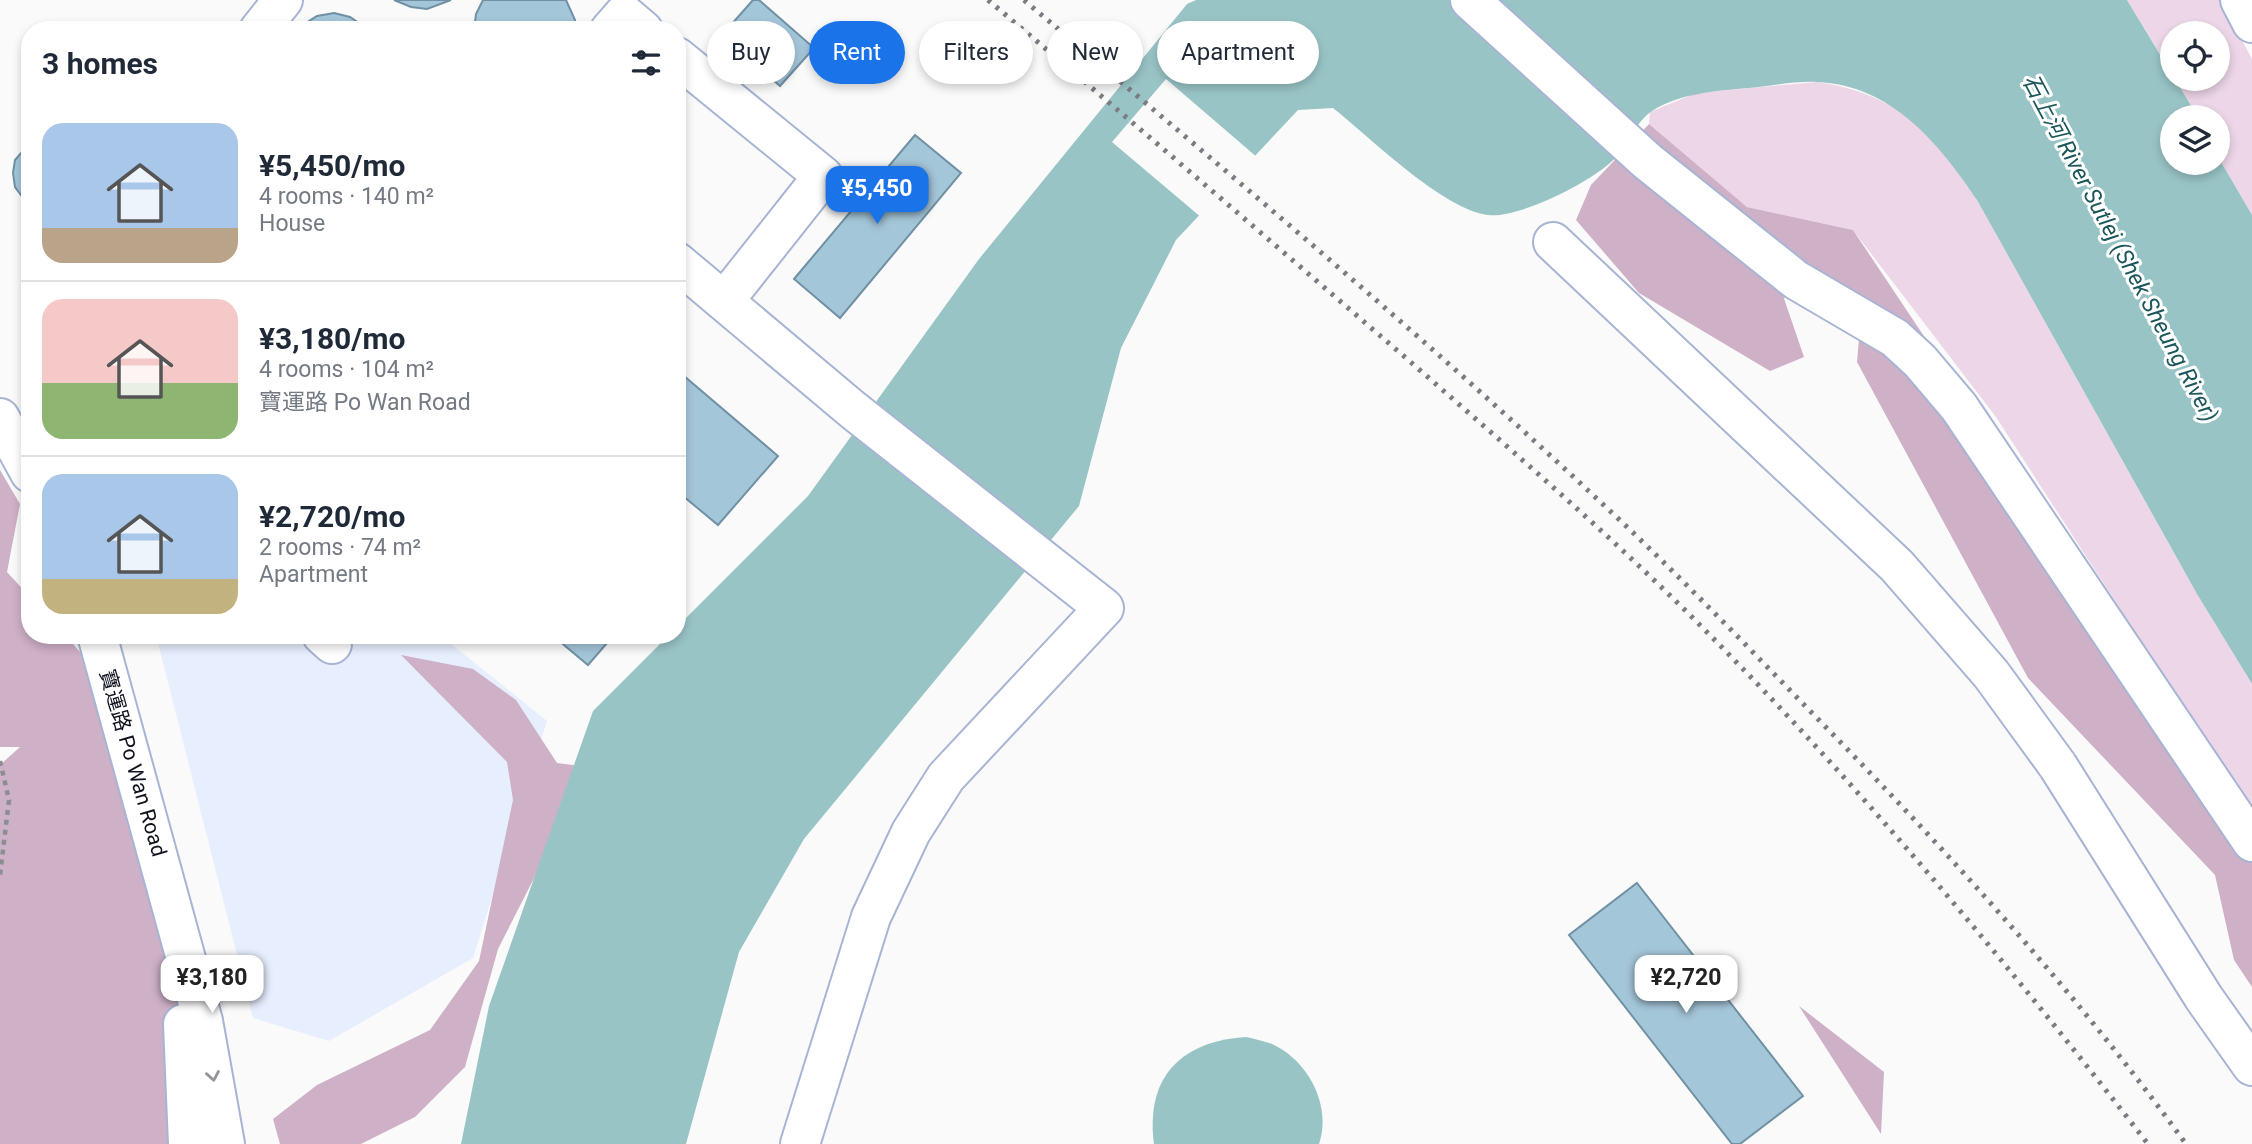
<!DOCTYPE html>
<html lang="en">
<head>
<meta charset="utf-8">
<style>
	body { margin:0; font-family:Roboto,"Noto Sans SC",sans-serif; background:#f2f2f3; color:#1f2937; height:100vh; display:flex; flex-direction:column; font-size:26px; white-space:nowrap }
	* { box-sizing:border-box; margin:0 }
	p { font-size:23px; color:#747a83 }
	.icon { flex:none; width:38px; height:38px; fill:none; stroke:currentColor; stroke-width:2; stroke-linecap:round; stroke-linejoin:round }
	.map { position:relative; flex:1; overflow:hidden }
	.side { position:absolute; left:21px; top:21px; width:665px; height:623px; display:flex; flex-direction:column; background:#fff; border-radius:28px; box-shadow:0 4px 10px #0003 }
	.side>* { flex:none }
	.top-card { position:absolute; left:707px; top:21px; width:665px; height:63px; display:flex; gap:14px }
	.controls { position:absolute; left:2160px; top:21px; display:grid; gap:14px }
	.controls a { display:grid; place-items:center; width:70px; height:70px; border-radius:50%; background:#fff; box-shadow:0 4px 10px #0003; font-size:35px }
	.price { position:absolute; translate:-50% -60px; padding:0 16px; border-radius:14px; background:#fff; color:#222; font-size:23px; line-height:46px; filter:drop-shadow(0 2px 4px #0008) }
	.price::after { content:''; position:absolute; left:50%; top:42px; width:21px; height:16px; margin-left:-10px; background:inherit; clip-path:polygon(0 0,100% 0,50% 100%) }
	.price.on { background:#1a73e8; color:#fff }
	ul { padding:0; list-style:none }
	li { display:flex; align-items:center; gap:21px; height:175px; padding:0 21px }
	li+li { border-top:2px solid #e0e1e3 }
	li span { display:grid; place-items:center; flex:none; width:196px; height:140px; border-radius:21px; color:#555 }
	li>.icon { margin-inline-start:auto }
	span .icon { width:84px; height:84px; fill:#fffc; stroke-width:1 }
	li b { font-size:30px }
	h2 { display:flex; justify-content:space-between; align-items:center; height:84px; padding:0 21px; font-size:30px }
	.tag { padding:0 24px; border-radius:32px; background:#fff; box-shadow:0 4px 10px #0003; font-size:24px; line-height:63px }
	.tag.on { background:#1a73e8; color:#fff }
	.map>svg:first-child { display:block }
</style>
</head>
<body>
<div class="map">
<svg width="2252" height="1144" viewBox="0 0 2252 1144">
	<rect width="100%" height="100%" fill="#fafafa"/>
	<path fill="#e7eefd" d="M156,635H440L547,721L473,958L329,1041L253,1018Z"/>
	<g fill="#ecd6e7">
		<path d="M2127,0H2220L2252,59V215L2217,155V117H2198L2175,79H2217V33H2172V73Z"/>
		<path d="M1817,82C1899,94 1933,133 1977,200L2197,594L2252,684V813L1996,417L1853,230L1747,207L1649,124L1650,112L1696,93Z"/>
	</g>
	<g fill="#ceb0c7">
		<path d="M1649,124L1747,207L1853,230L2252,827V987L2234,960L2215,875L2028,678L1857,362L1861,315L1763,237L1804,357L1770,371L1639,293L1576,220L1591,185Z"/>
		<path d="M0,470L20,504L7,572L30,597V635H65L88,661L222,1144H0V765L20,747H0Z"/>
		<path d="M401,655L473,669L516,700L557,763L581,766L554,839L498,949L465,1067L415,1117L361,1144H280L273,1119L317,1085L430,1030L479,961L513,800L507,762Z"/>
		<path d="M1799,1006L1884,1072L1881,1134Z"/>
	</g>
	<g fill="#99c4c6">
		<path d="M1196,0H2127L2198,117H2172V163H2217V155L2252,215V684L2197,594L1977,200C1939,143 1891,85 1817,82C1795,81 1771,86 1749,88C1716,91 1680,93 1652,111C1637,121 1627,144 1616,157C1596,180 1519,219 1488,215C1442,209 1371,138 1333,108L1298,110L1176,240L1121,348L1079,506L804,839L739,952L686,1144H461L489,1006L593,711L669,635H677V627L808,496L979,259L1187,4Z"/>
		<path d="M1246,1037C1255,1039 1264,1041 1272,1044C1308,1060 1332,1106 1319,1144H1154C1145,1077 1181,1041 1246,1037Z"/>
	</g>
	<path fill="#fafafa" d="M1166,79L1258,158L1202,218L1112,142Z"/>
	<g fill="#a4c6d9" stroke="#7091a4" stroke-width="2">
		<path d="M394,0H451L427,9L411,7Z"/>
		<path d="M483,0H566L575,20V30H474L476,14Z"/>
		<path d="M753,0H759L814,48L780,86L722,35Z"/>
		<path d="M334,13L350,17L369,30H295L317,16Z"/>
		<path d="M915,135L961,173L840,318L794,279Z"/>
		<path d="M30,143V207L15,187L13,173L15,160Z"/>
		<path d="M677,370L778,456L718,525L677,491Z"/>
		<path d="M552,635H614L588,665Z"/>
		<path d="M1637,883L1803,1096L1740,1144H1732L1569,935Z"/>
	</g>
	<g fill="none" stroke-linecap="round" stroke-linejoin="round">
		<g stroke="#a7b4d3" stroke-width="42">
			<g id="minor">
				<path d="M1470,0L1647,161L1796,280L1895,338L1920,361L1959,407L2252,842"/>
				<path d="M2240,0L2252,23"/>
				<path d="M259,30L283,0"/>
				<path d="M610,30L624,14L643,30"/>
				<path d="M677,57L823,176L724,301"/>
				<path d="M1553,242L1897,566L1991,674L2058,766L2204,998L2252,1066"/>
				<path d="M677,262L853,410L1104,608L946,777L911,832L871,917L800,1144"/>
				<path d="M0,418L30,473"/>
				<path d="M97,635L203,1021L225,1144"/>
				<path d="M322,635L332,644"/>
				<path d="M183,1024L188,1144"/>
			</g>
		</g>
		<path stroke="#8c8e93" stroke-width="4.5" stroke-dasharray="5 5" stroke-linecap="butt" d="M0,761L9,800L0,875"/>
		<use href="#minor" stroke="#fff" stroke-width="38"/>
		<g stroke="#7a7c82" stroke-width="5" stroke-dasharray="3.5 7" stroke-linecap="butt">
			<path d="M988,0C1128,118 1267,238 1406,358C1503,443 1600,526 1692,617C1857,782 2005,960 2148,1144"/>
			<path d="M1024,0C1216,163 1410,324 1594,496C1670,566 1743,642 1815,716C1947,851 2075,991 2186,1144"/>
		</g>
	</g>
	<defs><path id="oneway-chevron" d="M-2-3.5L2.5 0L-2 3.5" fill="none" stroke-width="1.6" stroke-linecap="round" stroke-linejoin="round" transform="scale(1.75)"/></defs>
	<use stroke="#93959a" href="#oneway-chevron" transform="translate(213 1076) rotate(80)"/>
	<g text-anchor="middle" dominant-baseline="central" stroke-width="6" stroke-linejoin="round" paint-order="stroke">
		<g font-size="21" fill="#0f131e" stroke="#fff">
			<text transform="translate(133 763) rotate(74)">寶運路 Po Wan Road</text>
		</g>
		<g font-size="23" font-style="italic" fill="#1b575a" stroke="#fff">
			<text transform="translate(2120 248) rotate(62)">石上河 River Sutlej (Shek Sheung River)</text>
		</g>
	</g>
</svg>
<div class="controls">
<a><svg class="icon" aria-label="locate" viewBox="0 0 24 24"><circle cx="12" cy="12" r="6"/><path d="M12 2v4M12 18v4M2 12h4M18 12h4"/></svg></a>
<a><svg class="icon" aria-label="layers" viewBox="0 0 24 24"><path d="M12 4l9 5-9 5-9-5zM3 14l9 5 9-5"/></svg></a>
</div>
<b class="price on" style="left:877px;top:226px">¥5,450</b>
<b class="price" style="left:212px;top:1015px">¥3,180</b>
<b class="price" style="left:1686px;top:1015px">¥2,720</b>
<div class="top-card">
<a class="tag">Buy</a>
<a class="tag on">Rent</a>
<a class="tag">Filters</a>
<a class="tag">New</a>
<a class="tag">Apartment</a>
</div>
<section class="side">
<h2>3 homes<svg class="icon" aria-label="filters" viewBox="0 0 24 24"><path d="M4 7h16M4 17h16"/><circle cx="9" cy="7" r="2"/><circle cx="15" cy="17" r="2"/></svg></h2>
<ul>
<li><span style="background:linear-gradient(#a9c7e8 75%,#b9a48a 0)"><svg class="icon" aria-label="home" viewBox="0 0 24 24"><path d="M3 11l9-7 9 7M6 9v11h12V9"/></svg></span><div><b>¥5,450/mo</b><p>4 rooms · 140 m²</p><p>House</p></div></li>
<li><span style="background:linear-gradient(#f6c9c9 60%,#8fb573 0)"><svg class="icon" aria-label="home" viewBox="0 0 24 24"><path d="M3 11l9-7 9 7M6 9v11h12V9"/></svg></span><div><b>¥3,180/mo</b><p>4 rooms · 104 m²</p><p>寶運路 Po Wan Road</p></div></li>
<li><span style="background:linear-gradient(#a9c7e8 75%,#c2b280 0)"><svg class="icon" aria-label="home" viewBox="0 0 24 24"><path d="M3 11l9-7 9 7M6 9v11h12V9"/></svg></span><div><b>¥2,720/mo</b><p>2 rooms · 74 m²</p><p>Apartment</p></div></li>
</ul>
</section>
</div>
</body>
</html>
